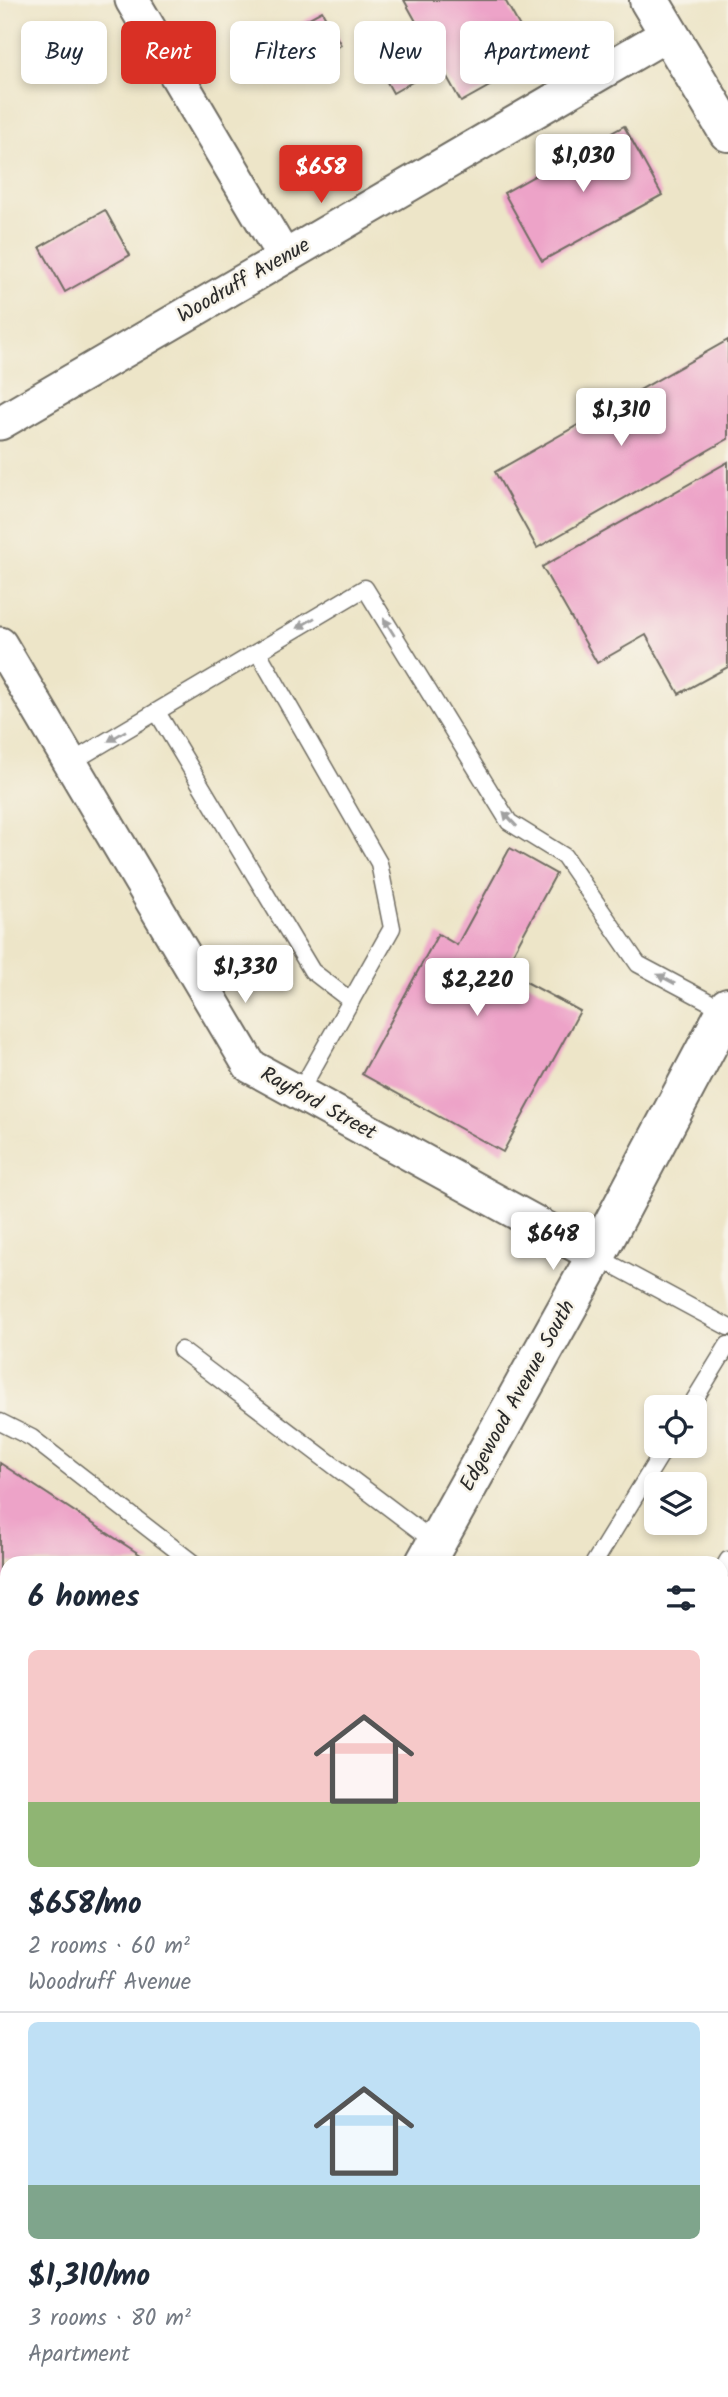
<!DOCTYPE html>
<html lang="en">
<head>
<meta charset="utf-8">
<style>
	body { margin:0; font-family:Kalam,sans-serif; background:#f2f2f3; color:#1f2937; height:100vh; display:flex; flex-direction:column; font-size:26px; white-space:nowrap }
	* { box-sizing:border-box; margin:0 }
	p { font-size:23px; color:#747a83 }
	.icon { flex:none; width:38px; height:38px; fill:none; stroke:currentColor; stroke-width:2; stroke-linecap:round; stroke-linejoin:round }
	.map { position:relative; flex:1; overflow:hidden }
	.side { position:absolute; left:0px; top:1556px; width:728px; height:842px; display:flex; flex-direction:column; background:#fff; border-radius:21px 21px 0 0; box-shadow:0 4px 10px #0003 }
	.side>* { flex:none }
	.banner { position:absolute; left:21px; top:21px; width:686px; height:63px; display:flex; gap:14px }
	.tools { position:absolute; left:644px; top:1395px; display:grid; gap:14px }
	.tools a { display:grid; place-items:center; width:63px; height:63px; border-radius:10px; background:#fff; box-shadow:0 4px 10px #0003; font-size:35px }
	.price { position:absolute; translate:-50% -60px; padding:0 16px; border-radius:7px; background:#fff; color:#222; font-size:23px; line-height:46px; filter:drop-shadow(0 2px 4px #0008) }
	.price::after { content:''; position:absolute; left:50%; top:42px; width:21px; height:16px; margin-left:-10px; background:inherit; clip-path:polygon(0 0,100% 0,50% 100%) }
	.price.current { background:#d93025; color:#fff }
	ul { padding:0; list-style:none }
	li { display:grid; align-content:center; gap:14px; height:371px; padding:0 28px }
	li+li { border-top:2px solid #e0e1e3 }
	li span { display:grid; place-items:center; height:217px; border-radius:10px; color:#555 }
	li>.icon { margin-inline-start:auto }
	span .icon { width:126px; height:126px; fill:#fffc; stroke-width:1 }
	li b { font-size:30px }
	h2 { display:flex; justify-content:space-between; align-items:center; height:84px; padding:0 28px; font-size:30px }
	.chip { padding:0 24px; border-radius:10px; background:#fff; box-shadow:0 4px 10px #0003; font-size:24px; line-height:63px }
	.chip.current { background:#d93025; color:#fff }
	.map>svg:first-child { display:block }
</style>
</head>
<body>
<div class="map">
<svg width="728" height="2397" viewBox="0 0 728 2397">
	<rect width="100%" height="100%" fill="#f7f3e8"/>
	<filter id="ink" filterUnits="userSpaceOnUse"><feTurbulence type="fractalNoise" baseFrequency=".0143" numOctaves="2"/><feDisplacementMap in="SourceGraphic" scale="14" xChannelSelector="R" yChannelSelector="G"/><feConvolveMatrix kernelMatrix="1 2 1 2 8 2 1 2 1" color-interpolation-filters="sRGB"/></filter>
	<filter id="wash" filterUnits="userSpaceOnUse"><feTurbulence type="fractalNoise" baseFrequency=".00686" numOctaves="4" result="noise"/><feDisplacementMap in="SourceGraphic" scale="28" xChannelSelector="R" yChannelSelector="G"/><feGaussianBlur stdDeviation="1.57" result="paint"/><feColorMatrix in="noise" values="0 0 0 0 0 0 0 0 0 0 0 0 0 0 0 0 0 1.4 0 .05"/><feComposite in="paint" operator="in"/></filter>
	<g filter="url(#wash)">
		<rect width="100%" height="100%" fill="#ede5c8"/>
		<g id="blocks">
			<g fill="#eda3c8">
				<path d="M404,0H505L538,59L461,102Z"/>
				<path d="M322,11L341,45L294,70L276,36Z"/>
				<path d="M415,34L435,69L393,93L373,57Z"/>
				<path d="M624,126L662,195L542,261L504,193Z"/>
				<path d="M105,210L130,255L65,292L40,247Z"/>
				<path d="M728,340V439L537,548L495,472Z"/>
				<path d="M728,462V667L679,694L646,635L597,663L542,567Z"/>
				<path d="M510,848L556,874L504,970L580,1011L503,1152L362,1074L438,934L457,945Z"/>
				<path d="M0,1463L153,1563H7V1782L0,1777Z"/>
			</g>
		</g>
	</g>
	<g filter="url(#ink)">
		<use href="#blocks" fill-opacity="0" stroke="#6f6c62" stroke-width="2"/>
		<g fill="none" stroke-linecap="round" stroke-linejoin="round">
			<g stroke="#6f6c62" stroke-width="19">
				<g id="service">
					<path d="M258,652L379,863L392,928L299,1093"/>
					<path d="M157,712L312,971L351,1001"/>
					<path d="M70,763L365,588L509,822L564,856L638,964L726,1011"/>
					<path d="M596,1256L728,1327"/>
					<path d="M181,1350L436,1543"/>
					<path d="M690,1407L728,1345"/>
					<path d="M0,1422L32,1438L193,1563"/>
					<path d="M594,1563L666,1446"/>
					<path d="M721,1572L728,1560"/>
					<path d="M721,1640L728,1645"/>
					<path d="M721,1742L728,1746"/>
					<path d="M721,2113L728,2117"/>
				</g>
			</g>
			<g stroke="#6f6c62" stroke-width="37">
				<g id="minor">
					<path d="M132,0L284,257"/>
					<path d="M0,423L669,33"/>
					<path d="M0,644L250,1066L596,1256"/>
				</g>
			</g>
			<g stroke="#6f6c62" stroke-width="42">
				<path id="tertiary" d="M649,0L728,132"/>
			</g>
			<g stroke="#6f6c62" stroke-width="42">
				<g id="secondary">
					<path d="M425,1563L596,1256L728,1007"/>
					<path d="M0,2353L7,2340"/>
				</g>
			</g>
			<g stroke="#6f6c62" stroke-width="42">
				<g id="motorway">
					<path d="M0,1937L7,1941"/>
					<path d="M0,2071L7,2075"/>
					<path d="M721,2346L728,2350"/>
					<path d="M529,2390L540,2397"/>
				</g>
			</g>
			<use href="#service" stroke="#fff" stroke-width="16"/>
			<use href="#minor" stroke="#fff" stroke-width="33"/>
			<use href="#tertiary" stroke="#fff" stroke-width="38"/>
			<use href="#secondary" stroke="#fff" stroke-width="38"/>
			<use href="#motorway" stroke="#fff" stroke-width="38"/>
		</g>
		<defs><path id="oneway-solid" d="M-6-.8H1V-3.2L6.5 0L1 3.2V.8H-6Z" transform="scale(1.75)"/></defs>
		<g fill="#a0a0a0">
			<use href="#oneway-solid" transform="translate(306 623) rotate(149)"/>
			<use href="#oneway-solid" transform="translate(389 627) rotate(-122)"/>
			<use href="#oneway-solid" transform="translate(117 736) rotate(149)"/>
			<use href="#oneway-solid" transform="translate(510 819) rotate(-133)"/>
			<use href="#oneway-solid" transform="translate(666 979) rotate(-152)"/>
		</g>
	</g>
	<g text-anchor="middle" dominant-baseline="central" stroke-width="5" stroke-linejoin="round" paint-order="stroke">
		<g font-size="21" fill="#2b2b2b" stroke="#f7f3e8">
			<text transform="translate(244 281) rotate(-30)">Woodruff Avenue</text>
			<text transform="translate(318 1104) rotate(29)">Rayford Street</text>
			<text transform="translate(518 1396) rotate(-61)">Edgewood Avenue South</text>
		</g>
	</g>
</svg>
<div class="tools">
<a><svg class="icon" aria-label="locate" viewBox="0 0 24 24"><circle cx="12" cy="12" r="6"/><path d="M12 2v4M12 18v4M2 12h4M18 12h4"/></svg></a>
<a><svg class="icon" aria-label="layers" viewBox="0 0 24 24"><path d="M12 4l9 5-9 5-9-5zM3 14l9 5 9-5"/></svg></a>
</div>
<b class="price" style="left:583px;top:194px">$1,030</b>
<b class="price current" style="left:321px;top:205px">$658</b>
<b class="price" style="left:621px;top:448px">$1,310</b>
<b class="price" style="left:245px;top:1005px">$1,330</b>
<b class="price" style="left:477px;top:1018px">$2,220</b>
<b class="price" style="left:553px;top:1272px">$648</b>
<div class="banner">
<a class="chip">Buy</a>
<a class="chip current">Rent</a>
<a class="chip">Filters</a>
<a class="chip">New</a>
<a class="chip">Apartment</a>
</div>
<section class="side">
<h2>6 homes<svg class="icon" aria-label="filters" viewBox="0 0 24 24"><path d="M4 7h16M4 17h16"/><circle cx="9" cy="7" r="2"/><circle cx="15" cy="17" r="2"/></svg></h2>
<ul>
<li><span style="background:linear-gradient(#f6c9c9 70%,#8fb573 0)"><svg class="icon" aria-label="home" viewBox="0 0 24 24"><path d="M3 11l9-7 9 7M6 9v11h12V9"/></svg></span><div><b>$658/mo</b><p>2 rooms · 60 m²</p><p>Woodruff Avenue</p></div></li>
<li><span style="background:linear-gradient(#bfe0f5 75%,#7fa58c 0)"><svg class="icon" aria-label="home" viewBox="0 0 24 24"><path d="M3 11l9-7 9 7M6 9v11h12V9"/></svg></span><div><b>$1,310/mo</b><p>3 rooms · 80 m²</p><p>Apartment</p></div></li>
</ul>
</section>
</div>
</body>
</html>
